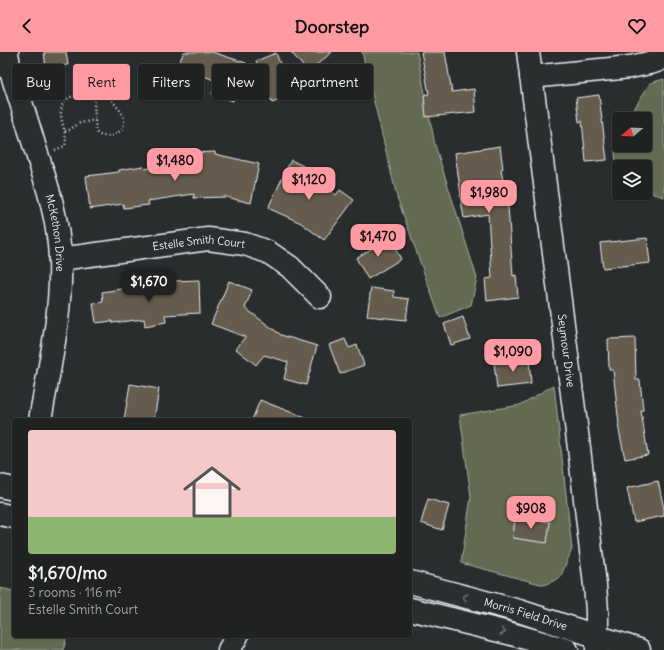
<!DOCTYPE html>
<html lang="en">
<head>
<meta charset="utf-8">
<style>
	body { margin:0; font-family:Delius,sans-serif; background:#282a2a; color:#f1f3f6; height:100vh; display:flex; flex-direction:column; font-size:15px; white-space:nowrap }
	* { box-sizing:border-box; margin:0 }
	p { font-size:13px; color:#a2a4a5 }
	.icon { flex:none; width:22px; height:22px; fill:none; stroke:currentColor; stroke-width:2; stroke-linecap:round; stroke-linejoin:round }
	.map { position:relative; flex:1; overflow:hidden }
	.panel { position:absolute; left:12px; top:366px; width:400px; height:220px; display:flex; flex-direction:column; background:#202222; border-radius:4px; box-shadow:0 1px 3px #0004,0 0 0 1px #3d3f40 }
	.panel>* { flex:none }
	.banner { position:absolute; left:12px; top:12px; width:400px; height:36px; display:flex; gap:8px }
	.needle { width:26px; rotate:251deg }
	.controls { position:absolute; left:612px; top:60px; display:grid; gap:8px }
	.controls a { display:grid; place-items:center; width:40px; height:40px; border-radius:4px; background:#202222; box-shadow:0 1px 3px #0004,0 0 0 1px #3d3f40; font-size:20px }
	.price { position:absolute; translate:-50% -34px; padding:0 9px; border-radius:8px; background:#ff9aa2; color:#111; font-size:13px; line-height:26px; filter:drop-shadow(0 1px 2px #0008) }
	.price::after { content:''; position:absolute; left:50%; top:24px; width:12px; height:9px; margin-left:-6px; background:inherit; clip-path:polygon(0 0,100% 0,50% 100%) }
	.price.on { background:#222; color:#fff }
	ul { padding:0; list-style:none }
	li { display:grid; align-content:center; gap:8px; height:212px; padding:0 16px }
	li+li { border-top:1px solid #3d3f40 }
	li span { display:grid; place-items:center; height:124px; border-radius:4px; color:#555 }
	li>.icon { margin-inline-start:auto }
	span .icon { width:72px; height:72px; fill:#fffc; stroke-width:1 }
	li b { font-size:17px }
	.pill { padding:0 14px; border-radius:4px; background:#202222; box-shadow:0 1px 3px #0004,0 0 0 1px #3d3f40; font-size:14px; line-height:36px }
	.pill.on { background:#ff9aa2; color:#111 }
	header { display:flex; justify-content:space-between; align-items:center; height:52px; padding:0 16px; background:#ff9aa2; color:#111; font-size:18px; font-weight:700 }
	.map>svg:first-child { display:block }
</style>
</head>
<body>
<header><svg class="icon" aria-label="back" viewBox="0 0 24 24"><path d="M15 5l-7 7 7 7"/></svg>Doorstep<svg class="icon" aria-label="heart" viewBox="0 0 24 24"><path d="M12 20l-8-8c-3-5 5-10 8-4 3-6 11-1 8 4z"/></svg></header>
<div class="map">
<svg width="664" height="598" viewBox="0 0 664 598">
	<rect width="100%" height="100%" fill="#2a2d2e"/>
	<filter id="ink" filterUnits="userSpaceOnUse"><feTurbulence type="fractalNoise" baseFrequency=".025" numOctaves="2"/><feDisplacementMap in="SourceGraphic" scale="8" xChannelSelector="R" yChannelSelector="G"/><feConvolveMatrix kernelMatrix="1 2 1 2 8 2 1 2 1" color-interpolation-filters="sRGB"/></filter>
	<g filter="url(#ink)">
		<g fill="#646b51" stroke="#a6aea4">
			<path d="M362,0H417L435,93L477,226L471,253L440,266L397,145Z"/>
			<path d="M664,27V145L645,139V115H619V131L618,130L614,91L619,82V93H645V67H628L650,31Z"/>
			<path d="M554,333L572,497L560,526L544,533L461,511L471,445L460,363L520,353Z"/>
			<path d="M0,536L14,539V584H65L66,589L63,598H0Z"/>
		</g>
		<g fill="#665b4d" stroke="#e8f1f8">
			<path d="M44,0H66L68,13L46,16Z"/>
			<path d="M184,0H212L246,11L233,49L212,42L216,29L178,13Z"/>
			<path d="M291,0H332L308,20Z"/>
			<path d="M421,0H445L452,40L474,37L476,60L426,65L424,43L429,42Z"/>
			<path d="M276,1L292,43L272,51L256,9Z"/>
			<path d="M599,43L607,108L586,110L582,69L579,70L576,46Z"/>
			<path d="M500,94L503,117L501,118L508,155L513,224L516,223L518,245L487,249L485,227L492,226L488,162L464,166L460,143H461L455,101Z"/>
			<path d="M215,100V102L259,112L251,151L226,145L194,146V142L148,149L149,153L124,156L123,152L90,157L86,124L119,120V118L143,114L144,117L193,109V101Z"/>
			<path d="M291,108L313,119L311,125L336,143L340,138L354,148L324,188L301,171L268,156Z"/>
			<path d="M389,186L401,207L368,227L356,206Z"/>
			<path d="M647,186L650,211L603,216L600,191Z"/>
			<path d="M199,228L200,261L165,263L166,270L145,274L144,267L112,271V269L96,271L93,251L103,250L102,240L173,229Z"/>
			<path d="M229,229L252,238L245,256L281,283L317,294L306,333L284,327L288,310L264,303L256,313L236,297L245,285L211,272Z"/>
			<path d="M371,236L394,239V245L409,247L406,268L367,264Z"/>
			<path d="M463,265L470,287L451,293L444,272Z"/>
			<path d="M635,286L636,328H640L643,358L641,359L648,403L625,407L618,373H619L613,318H609L608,287Z"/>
			<path d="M345,287L349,296L357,293L364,313L340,322L329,293Z"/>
			<path d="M529,307L531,332L497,336L494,311Z"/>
			<path d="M130,332L159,337L154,368H124Z"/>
			<path d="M260,348L308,367V368H252Z"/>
			<path d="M658,429L664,457V464L634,470L627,436Z"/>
			<path d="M428,447L449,453L442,478L421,471Z"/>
			<path d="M515,466L550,470L547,491L513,486Z"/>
		</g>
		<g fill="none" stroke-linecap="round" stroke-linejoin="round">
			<g stroke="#e8f1f8" stroke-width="25">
				<g id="minor">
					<path id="s1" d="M7,0L9,14C18,41 27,68 35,96C47,132 59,169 60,208C62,262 49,316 40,368"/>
					<path id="s2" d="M528,0L579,396L595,533L597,559V598"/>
					<path d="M531,25L630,15L654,10L664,6"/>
					<path id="s3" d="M60,207L208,187L245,192L268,200L290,215L320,245"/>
					<path d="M0,434L14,437"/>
					<path d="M0,462L14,465"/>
					<path id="s4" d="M410,530L519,559L639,598"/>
					<path d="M410,557L508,581L567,598"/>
					<path d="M229,598L237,584"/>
				</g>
			</g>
			<g stroke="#e8f1f8" stroke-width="2.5" stroke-dasharray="1 3" stroke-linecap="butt">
				<path d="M65,79L69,78L80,71L95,68"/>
				<path d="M55,98L65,94C69,80 56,65 63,52C67,44 76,43 84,43C91,42 99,40 105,43C109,44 112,48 114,51C118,56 123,61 124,67C125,77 117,84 107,84C102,84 100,84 96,80L94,51L97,44L102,42"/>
			</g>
			<use href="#minor" stroke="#2a2d2e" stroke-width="22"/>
		</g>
		<defs><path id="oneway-chevron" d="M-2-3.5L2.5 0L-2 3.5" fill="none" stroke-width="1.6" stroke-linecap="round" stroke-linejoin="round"/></defs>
		<g stroke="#6c7275">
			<use href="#oneway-chevron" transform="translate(465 545) rotate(-166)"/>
			<use href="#oneway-chevron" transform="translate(503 580) rotate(14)"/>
		</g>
	</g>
	<g text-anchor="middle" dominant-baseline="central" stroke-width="3" stroke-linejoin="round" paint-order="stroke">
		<g font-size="11" fill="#e8f1f8" stroke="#2a2d2e">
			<text stroke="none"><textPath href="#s1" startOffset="188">McKethon Drive</textPath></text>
			<text stroke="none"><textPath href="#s3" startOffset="140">Estelle Smith Court</textPath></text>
			<text stroke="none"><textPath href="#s2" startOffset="301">Seymour Drive</textPath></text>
			<text stroke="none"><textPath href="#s4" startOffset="120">Morris Field Drive</textPath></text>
		</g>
	</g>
</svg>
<div class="controls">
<a><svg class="needle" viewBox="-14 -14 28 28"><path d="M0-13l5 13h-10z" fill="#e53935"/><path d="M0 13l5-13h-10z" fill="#a2a4a5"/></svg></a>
<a><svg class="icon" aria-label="layers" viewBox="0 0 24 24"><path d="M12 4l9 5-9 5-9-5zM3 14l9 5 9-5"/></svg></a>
</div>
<b class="price" style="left:175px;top:130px">$1,480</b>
<b class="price" style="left:309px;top:149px">$1,120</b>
<b class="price" style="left:489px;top:162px">$1,980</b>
<b class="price" style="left:378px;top:206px">$1,470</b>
<b class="price on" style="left:149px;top:251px">$1,670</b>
<b class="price" style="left:513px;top:321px">$1,090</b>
<b class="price" style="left:531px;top:478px">$908</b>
<div class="banner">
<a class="pill">Buy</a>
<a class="pill on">Rent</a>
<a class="pill">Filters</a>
<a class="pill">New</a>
<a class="pill">Apartment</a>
</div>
<section class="panel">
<ul>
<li><span style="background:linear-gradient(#f6c9c9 70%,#8fb573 0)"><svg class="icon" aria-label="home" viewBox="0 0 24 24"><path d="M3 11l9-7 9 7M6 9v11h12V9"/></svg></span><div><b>$1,670/mo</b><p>3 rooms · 116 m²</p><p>Estelle Smith Court</p></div></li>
</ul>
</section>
</div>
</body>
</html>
